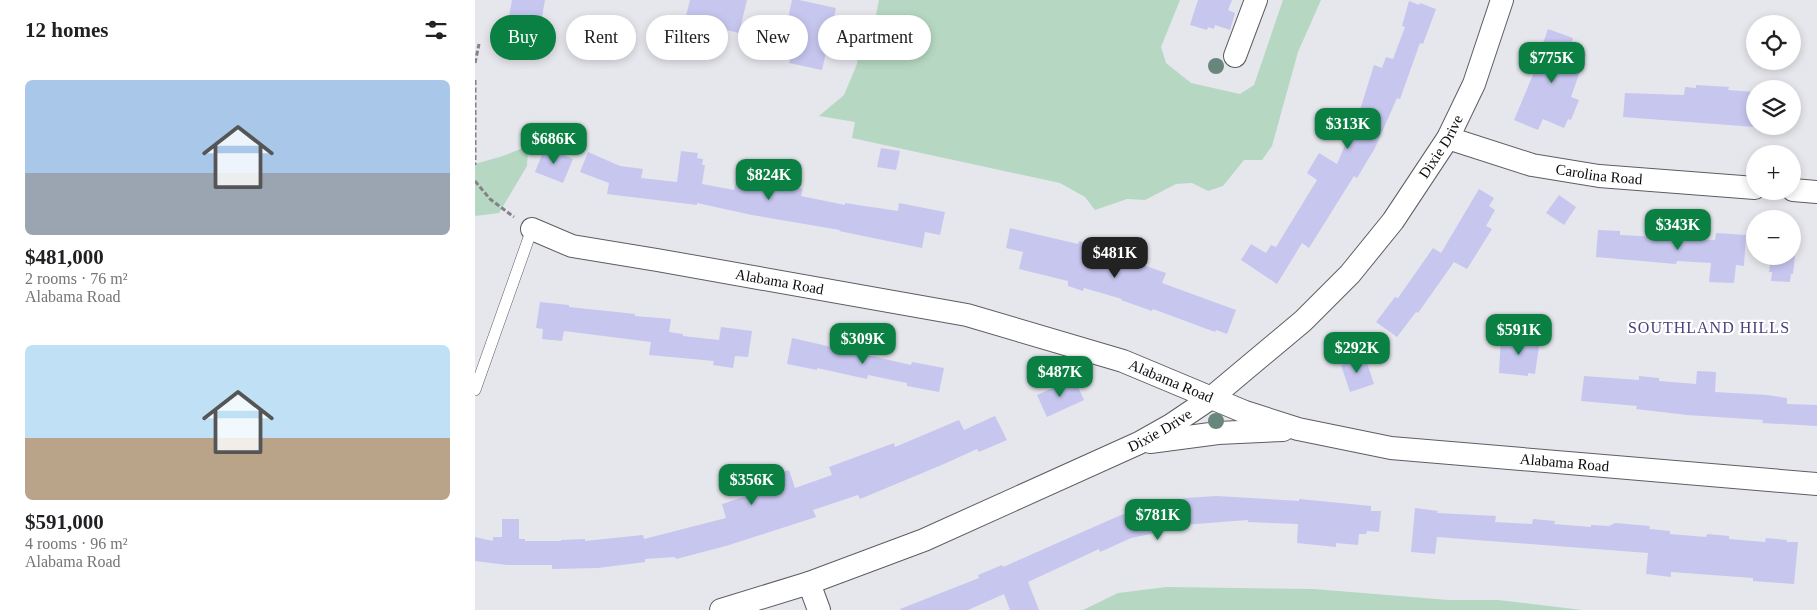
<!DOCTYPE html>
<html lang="en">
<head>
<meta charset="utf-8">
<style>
	body { margin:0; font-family:"Times New Roman",serif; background:#f2f2f2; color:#202124; height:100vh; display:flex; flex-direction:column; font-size:19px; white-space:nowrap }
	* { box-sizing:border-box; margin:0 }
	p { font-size:16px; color:#757577 }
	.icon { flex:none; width:28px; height:28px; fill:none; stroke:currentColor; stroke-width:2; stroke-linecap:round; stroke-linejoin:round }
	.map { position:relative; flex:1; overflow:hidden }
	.side { display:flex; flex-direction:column; background:#fff; width:475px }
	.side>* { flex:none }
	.guide { position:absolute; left:15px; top:15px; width:475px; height:45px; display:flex; gap:10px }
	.buttons { position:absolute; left:1271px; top:15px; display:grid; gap:10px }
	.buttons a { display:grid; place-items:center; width:55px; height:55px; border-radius:50%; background:#fff; box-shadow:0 2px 8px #0003; font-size:25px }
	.price { position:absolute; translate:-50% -42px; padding:0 11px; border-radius:10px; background:#0b8043; color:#fff; font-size:16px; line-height:32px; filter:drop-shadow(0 1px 2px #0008) }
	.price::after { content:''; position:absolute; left:50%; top:30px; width:15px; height:11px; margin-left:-8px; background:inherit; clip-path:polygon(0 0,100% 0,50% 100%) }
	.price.active { background:#222; color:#fff }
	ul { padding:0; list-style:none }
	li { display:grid; align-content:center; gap:10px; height:265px; padding:0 25px }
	li span { display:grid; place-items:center; height:155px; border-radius:8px; color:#555 }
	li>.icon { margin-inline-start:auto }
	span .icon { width:90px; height:90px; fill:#fffc; stroke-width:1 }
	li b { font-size:21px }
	h2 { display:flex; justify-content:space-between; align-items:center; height:60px; padding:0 25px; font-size:21px }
	.pill { padding:0 18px; border-radius:22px; background:#fff; box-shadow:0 2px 8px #0003; font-size:18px; line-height:45px }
	.pill.active { background:#0b8043; color:#fff }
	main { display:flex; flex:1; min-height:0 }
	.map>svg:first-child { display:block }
</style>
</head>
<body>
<main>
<section class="side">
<h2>12 homes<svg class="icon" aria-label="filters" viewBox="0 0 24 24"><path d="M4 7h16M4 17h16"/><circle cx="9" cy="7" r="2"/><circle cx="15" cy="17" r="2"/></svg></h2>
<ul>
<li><span style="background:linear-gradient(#a9c7e8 60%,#9aa5b1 0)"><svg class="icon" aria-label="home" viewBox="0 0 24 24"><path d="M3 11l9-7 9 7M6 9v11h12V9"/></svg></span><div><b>$481,000</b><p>2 rooms · 76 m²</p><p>Alabama Road</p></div></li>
<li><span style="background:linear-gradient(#bfe0f5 60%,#b9a48a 0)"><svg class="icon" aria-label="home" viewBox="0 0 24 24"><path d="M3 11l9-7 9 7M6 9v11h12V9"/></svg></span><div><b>$591,000</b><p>4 rooms · 96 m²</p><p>Alabama Road</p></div></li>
</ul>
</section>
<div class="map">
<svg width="1342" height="610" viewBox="0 0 1342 610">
	<rect width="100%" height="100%" fill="#e6e6ed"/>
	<g fill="#b6d8c2">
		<path d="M404,0H705L686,47L691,63L716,83L765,94L779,85L808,0H846L823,52L797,146L787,160H769L748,186L733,191L717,183L701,184L670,200L652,199L620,210L610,197L585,183L377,138L380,122L344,116L369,95L382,64L385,30L399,25Z"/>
		<path d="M53,146L52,166L24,213L0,216V164L28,156Z"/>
		<path d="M691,587L839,589L973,600H1023L1107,610H608L643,593Z"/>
	</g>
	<g fill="#c7c6ef">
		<path d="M37,0H70L64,33L32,27Z"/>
		<path d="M215,0H272L264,33L210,20Z"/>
		<path d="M317,0H324L361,8L347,70L314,63L322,31L311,28Z"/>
		<path d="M723,0H757L753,10L760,13L755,30L740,25L739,29L733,27L732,30L715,25Z"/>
		<path d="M934,1L944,5L945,3L961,9L948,44L945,43L925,99L922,98L900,148L882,178L879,176L834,248L827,243L802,284L766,260L776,244L791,253L796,245L801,247L842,180L832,173L844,153L862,164L885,110L899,65L907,68L911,57L918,59L930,27L927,26Z"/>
		<path d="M1073,29L1098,38L1095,48L1111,54L1096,97L1104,100L1096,120L1093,119L1089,128L1068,119L1063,130L1039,120L1065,58L1063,57Z"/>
		<path d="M1221,85L1254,87L1253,90L1280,92V127L1148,117L1150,93L1209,95L1210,87L1221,88Z"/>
		<path d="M70,147L98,159L88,183L60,172Z"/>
		<path d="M406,148L425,151L421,170L402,167Z"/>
		<path d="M206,151L223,153L222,158L228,159L227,165H230L227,184L259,190L263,173L285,178V180L328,189L326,196L370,205V203L423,211L424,203L434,205L470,212L465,235L450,232L447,248L364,231L365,230L277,215L222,203V205L132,194L134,183L105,172L113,152L145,166L168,169L166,178L202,182Z"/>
		<path d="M1004,189L1019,198L1014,206L1020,210L1011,226L1017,229L992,269L975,260L979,262L943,313L941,312L922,337L901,322L920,297L923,298L958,248L966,253Z"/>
		<path d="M1084,195L1101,207L1089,225L1071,213Z"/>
		<path d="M535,228L603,244L604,241L632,249L631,252L691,273L687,283L761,310L752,334L741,330L740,332L678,309L677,311L646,300L647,299L609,288L608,291L593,286V281L544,269L548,252L531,248Z"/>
		<path d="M1123,230L1145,231V235L1240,240L1241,233L1271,235L1269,266L1261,265L1259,283L1234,282L1236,263L1202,261L1201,264L1121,257Z"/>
		<path d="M1296,256H1320L1318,274H1316L1315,282L1296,281L1297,272H1294Z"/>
		<path d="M65,302L94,305V307L160,314V316L196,319L194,332L208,334V336L244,340L246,327L277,331L273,357L260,356L258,368L238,365L239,361L174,355L176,342L89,331L87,341L67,339L68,329L61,328Z"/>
		<path d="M1026,336L1065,339L1060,374L1053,373V376L1024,373Z"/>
		<path d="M317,338L436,365L437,362L469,368L464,392L432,386V383L393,375L392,379L342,368V370L312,364Z"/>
		<path d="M890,357L899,384L875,392L866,365Z"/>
		<path d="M1222,371L1241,372L1240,392L1292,395L1312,398V404L1342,405V426L1287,423L1288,420L1212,415L1161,409L1162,406L1106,401L1109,376L1164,380V376L1184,378V381L1221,384Z"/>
		<path d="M600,380L609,400L572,417L562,395L589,383L590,385Z"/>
		<path d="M520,416L532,440L504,452L502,449L469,464L385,499L383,495L338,510L341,517L251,546L201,559L200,557L170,559V562L123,568L77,569V565H32L0,561V537L18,541V537H27V519H44V539H50V541H86V540L110,539V541L168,535L169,539L251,518L247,504L299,487L295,476L314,470L320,488L357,475L354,467L419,443L420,447L484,420L489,430Z"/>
		<path d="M741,496L824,501V499L896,506V511H906L904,532L892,531L891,534H884L883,545L861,543V547L822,543L823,524L773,522V520L694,526L695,530L656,538L625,552L624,549L553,582L564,610H535L529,594L493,610H426L425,609L504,578L503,575L527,565L528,567L646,515L711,498Z"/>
		<path d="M940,508L963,511L962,513L1021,516L1020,522L1057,524L1058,519L1080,521L1079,524L1116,527V525L1134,526L1140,523L1175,526L1174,529L1195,531V534L1231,537L1232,534L1254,536V539L1290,542L1291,538L1312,540V542H1323L1319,584L1278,581V578L1196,572V577L1171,574L1173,553L962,537L960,554L936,552Z"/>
	</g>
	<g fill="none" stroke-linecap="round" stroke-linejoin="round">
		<g stroke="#5d5d62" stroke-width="12">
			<path id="service" d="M0,390L57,229"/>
		</g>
		<g stroke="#5d5d62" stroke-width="24">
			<g id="minor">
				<path d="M760,56L781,0"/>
				<path id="s1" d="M973,138L1057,165L1124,176L1280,188"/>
				<path d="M1318,190L1342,192"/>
				<path id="s2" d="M57,229L97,246L182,260L492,315L648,361L770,412L823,429L916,448L1342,484"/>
				<path d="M675,442L743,433L808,430"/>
				<path d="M334,583L344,610"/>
				<path id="s3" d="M246,610L334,583L449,540L664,443L696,425L736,398L828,321L875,274L918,221L973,138L999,84L1027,0"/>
			</g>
		</g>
		<g stroke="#828287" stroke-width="3" stroke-dasharray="5 2.5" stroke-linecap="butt">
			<path d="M0,63L4,44"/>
			<path d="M0,80V165"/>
			<path d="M0,181L15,199L39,217"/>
		</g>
		<use href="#service" stroke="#fff" stroke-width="11"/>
		<use href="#minor" stroke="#fff" stroke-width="22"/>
	</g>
	<g fill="#69867c">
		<circle cx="741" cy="66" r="8"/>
		<circle cx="741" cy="421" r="8"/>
	</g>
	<g text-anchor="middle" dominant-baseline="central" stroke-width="4.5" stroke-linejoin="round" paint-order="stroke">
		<g font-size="15" fill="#0b0b0d" stroke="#fff">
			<text stroke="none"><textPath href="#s3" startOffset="879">Dixie Drive</textPath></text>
			<text stroke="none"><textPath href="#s1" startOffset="156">Carolina Road</textPath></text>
			<text stroke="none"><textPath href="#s2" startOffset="254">Alabama Road</textPath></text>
			<text stroke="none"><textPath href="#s2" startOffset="659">Alabama Road</textPath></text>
			<text stroke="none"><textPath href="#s3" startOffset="475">Dixie Drive</textPath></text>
			<text stroke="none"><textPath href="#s2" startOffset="1064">Alabama Road</textPath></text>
		</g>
		<g font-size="16" letter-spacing="1" fill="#48417f" stroke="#fff">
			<text x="1234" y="327">SOUTHLAND HILLS</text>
		</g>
	</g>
</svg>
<div class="buttons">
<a><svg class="icon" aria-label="locate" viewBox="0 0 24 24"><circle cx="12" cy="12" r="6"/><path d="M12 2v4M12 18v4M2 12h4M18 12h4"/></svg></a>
<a><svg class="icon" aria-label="layers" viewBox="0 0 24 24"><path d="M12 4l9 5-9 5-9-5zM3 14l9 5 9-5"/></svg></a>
<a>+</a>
<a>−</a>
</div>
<b class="price" style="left:1077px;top:84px">$775K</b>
<b class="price" style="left:873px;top:150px">$313K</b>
<b class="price" style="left:79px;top:165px">$686K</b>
<b class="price" style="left:294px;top:201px">$824K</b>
<b class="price" style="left:1203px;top:251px">$343K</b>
<b class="price active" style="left:640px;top:279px">$481K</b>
<b class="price" style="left:1044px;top:356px">$591K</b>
<b class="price" style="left:388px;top:365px">$309K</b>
<b class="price" style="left:882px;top:374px">$292K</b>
<b class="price" style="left:585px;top:398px">$487K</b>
<b class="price" style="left:277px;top:506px">$356K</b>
<b class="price" style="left:683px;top:541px">$781K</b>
<div class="guide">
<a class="pill active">Buy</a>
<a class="pill">Rent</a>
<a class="pill">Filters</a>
<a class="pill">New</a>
<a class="pill">Apartment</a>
</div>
</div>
</main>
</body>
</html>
